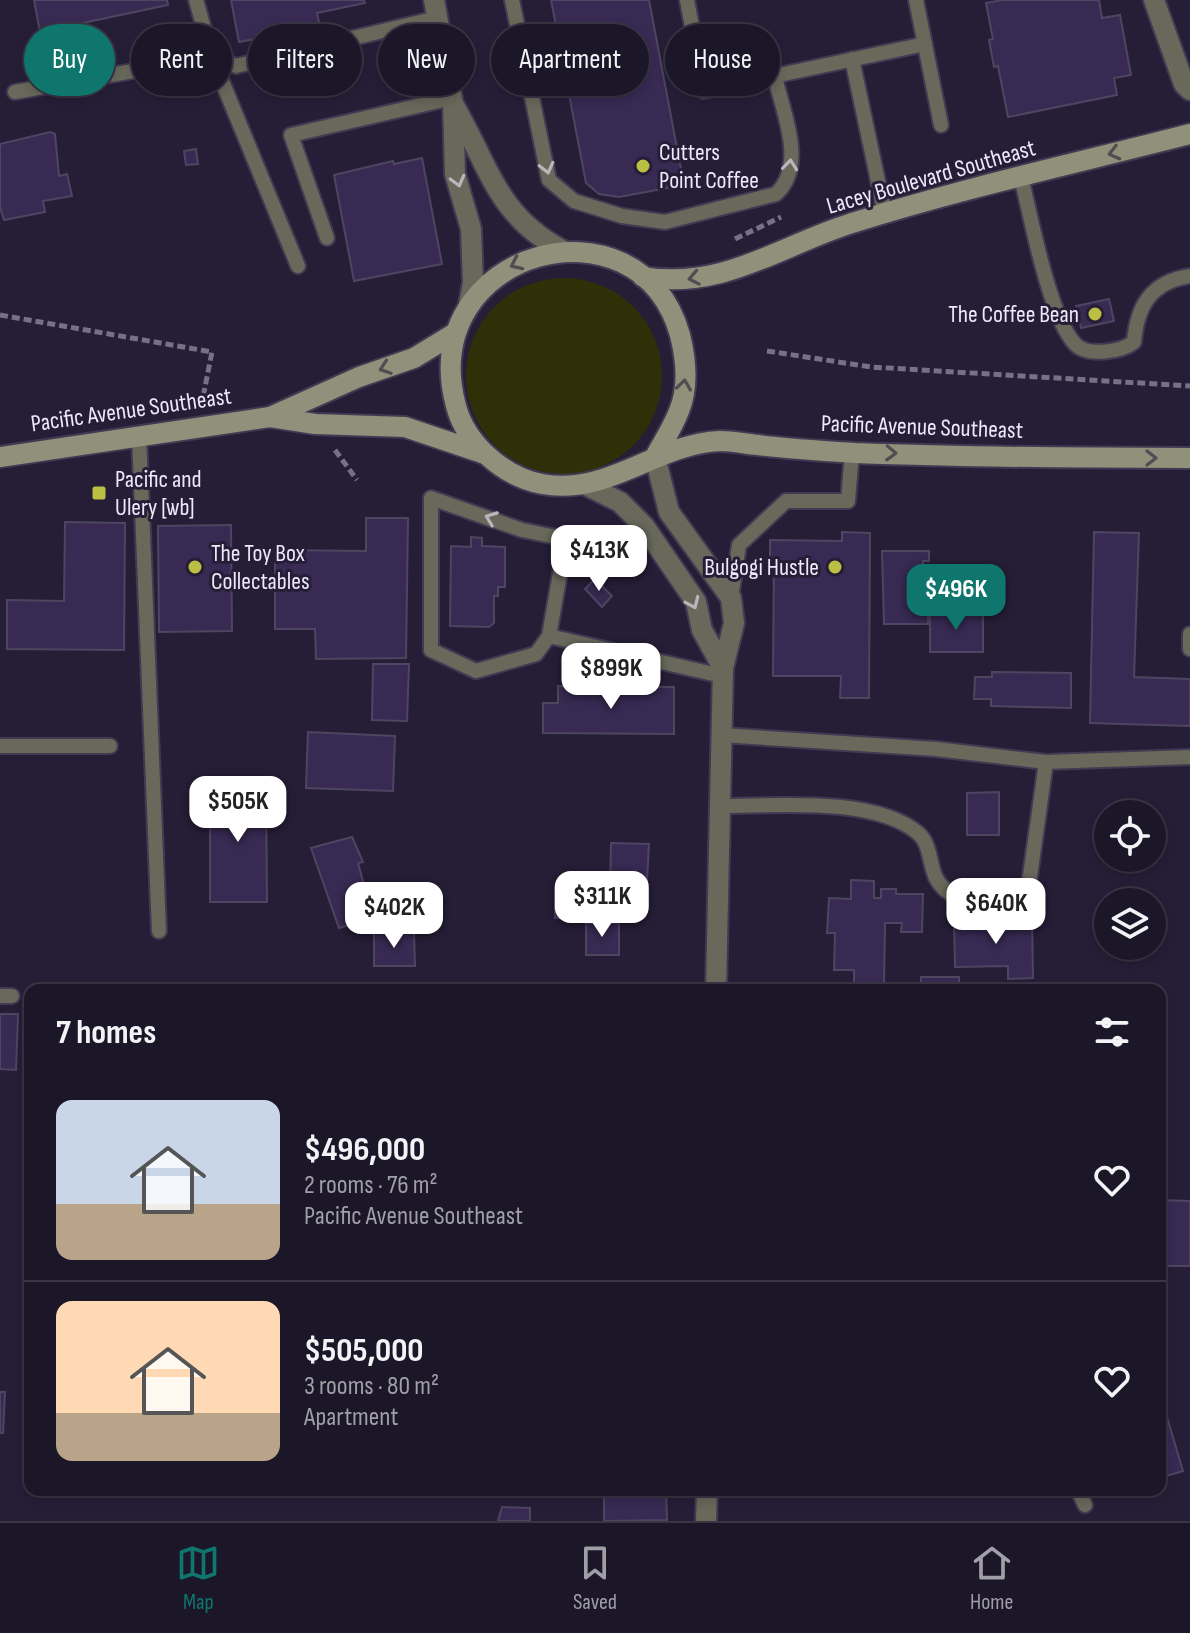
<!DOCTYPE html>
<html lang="en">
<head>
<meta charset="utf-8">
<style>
	body { margin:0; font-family:"Sofia Sans Condensed",sans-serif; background:#292335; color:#f1f3f6; height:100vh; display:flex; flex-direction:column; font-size:30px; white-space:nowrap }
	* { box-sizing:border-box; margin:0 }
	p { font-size:26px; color:#a09fa8 }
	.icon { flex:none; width:44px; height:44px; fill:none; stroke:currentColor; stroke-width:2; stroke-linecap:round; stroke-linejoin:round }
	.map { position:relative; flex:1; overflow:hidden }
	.side { position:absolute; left:24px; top:984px; width:1142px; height:512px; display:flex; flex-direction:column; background:#1c1629; border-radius:16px; box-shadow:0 4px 12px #0003,0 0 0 2px #3a3546 }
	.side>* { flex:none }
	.top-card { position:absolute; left:24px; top:24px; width:1142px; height:72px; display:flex; gap:16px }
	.tools { position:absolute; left:1094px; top:800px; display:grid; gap:16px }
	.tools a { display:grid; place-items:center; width:72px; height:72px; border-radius:50%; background:#1c1629; box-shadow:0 4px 12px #0003,0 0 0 2px #3a3546; font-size:40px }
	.price { position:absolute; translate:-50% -68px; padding:0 18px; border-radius:16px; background:#fff; color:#222; font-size:26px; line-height:52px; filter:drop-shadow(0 2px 4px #0008) }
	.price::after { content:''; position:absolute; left:50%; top:48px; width:24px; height:18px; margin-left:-12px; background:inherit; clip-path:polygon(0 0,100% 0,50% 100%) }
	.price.active { background:#0f766e; color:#fff }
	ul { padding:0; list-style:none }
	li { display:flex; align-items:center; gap:24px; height:200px; padding:0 32px }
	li+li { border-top:2px solid #3a3546 }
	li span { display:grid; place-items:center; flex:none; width:224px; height:160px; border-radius:16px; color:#555 }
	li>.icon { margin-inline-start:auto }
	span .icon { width:96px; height:96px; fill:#fffc; stroke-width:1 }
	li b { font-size:34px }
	h2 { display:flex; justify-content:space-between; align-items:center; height:96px; padding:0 32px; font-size:34px }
	.chip { padding:0 28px; border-radius:36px; background:#1c1629; box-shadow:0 4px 12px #0003,0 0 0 2px #3a3546; font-size:28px; line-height:72px }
	.chip.active { background:#0f766e; color:#fff }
	.dock { display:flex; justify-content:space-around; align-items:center; height:112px; border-top:2px solid #3a3546; background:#1c1629; font-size:22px; color:#a09fa8 }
	.dock a { display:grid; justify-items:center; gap:4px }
	.dock .active { color:#0f766e }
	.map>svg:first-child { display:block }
</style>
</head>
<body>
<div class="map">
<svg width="1190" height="1521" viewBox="0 0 1190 1521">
	<rect width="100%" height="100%" fill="#261e37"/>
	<circle fill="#2f3008" cx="564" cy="376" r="98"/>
	<g fill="#382a53" stroke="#4e4561" stroke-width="2">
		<path d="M34,0H167L168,5L40,32Z"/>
		<path d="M231,0H364L365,3L317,13L320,26L239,42Z"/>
		<path d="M551,0H649L684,185L619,197L599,194L586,183Z"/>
		<path d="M1002,0H1099L1102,18L1120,15L1131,75L1114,78L1117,95L1008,117L998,66L994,67L989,40L993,39L986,3Z"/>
		<path d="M50,132L55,134L59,176L67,174L72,196L43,201L45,212L4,220L0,207V144Z"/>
		<path d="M196,149L198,164L186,165L184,151Z"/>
		<path d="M422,158L442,264L354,281L334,175L393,161L394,164Z"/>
		<path d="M1109,299L1114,321L1081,328L1076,306Z"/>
		<path d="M366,518H408L406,658L316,659L315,629H275V550L366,551Z"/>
		<path d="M65,522L125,523L124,650L7,649V600L64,601Z"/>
		<path d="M231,525L232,631L159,632L158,526Z"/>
		<path d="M842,532L870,533L869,698H840L841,676H773L774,558H770V540L842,541Z"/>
		<path d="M1094,532L1139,533L1134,677L1190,679V726L1090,723Z"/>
		<path d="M471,537L482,538V546L505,547V587H498V596H494V623L489,627L450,626L451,546L471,547Z"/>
		<path d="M882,551H929V561H923V615H928V624H884Z"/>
		<path d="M595,579L612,596L602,607L585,589Z"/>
		<rect x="930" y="612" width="53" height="40"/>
		<path d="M373,664H409L407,721L372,720Z"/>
		<path d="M992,672L1071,673V708L991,706V699H974L975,677H992Z"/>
		<path d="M558,686L674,687V734L543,733V703H558Z"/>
		<path d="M308,732L395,736L393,791L306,788Z"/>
		<path d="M210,785H266L267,902H210Z"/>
		<path d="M999,792V835H967V793Z"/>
		<path d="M352,837L363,862L358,863L373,918L339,928L311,848Z"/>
		<path d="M611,843L649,844L645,917L555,918V888L610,889Z"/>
		<path d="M851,880L874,881V898H881V889H896V894H923L922,932H901L902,923H885L884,986L854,985V970H834L835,933H827L829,898L851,899Z"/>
		<path d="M1032,920L1033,978L1008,979V966L955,967L954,921Z"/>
		<rect x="586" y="923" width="33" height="32"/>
		<path d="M374,933H414L415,966H374Z"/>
		<rect x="921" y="977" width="38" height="13"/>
		<path d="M0,1014H18L16,1070L0,1069Z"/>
		<path d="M1160,1200L1190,1201V1266H1160Z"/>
		<path d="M0,1392H5L3,1433H0Z"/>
		<path d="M1167,1417L1183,1471L1160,1478V1419Z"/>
		<path d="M604,1490H666L667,1520L604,1521Z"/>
		<path d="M502,1507L530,1508V1521H498Z"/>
	</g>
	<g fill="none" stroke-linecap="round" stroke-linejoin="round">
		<g stroke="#423a52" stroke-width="18">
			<g id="service">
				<path d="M196,0L212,57L236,66L437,18"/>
				<path d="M512,0L549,180L574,201L622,216L665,222L776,194C807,165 783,113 775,77"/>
				<path d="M687,0L704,91L925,44"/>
				<path d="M916,0L941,125"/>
				<path d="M852,59L885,214"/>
				<path d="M15,92L212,57L298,266"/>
				<path d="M1021,177C1031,217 1049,316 1075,344C1087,357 1121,352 1134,342C1137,306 1151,282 1190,276"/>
				<path d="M327,238L291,135L452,98"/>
				<path d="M139,435L159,931"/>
				<path d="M731,598L739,545L786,501H848L852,452"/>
				<path d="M1190,634V649"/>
				<path d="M549,636L536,654L476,671L431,650V498L522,530L566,539L549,636L722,676"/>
				<path d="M721,735L936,749L1046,762L1190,757"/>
				<path d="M0,746H110"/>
				<path d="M719,806C775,806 873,796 918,833C931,844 929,864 936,878C948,902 982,905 1005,912L1027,898L1046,762"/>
				<path d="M0,996H12"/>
				<path d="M1078,1490L1085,1505"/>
			</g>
		</g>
		<g stroke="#423a52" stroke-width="24">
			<g id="minor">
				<path d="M434,0L453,104L455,174L471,229L473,283L469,304"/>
				<path d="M1154,0L1184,84L1190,90"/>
				<path d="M453,104C489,165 496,215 562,250"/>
				<path d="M655,457L669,512L731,598L734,623L723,668L716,990"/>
				<path d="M588,486L620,502L644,526L696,602L702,630L723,668"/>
				<path d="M706,1521L707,1490"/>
			</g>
		</g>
		<g stroke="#423a52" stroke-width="24">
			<g id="secondary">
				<path d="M643,277C724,290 779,246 852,223C963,188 1077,163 1190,134"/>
				<path d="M270,417L315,424L405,427L485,454"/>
				<path d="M0,457L270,417L359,377L414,358L455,333"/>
				<path d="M655,457C663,442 673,427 679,411C689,387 686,359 680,335C639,189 414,250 456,406C466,444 504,477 542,484C609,496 655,444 720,441C733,441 746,444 758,445C790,449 823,451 855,453C967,457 1078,458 1190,458"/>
			</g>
		</g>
		<g stroke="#777187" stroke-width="5" stroke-dasharray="8 4" stroke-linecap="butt">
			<path d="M735,239L781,217"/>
			<path d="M0,315L212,352L202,402"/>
			<path d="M767,351L871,367L1190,386"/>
			<path d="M335,450L357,480"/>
		</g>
		<use href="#service" stroke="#68695b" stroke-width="14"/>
		<use href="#minor" stroke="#68695b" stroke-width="20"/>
		<use href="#secondary" stroke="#8f917b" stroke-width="20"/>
	</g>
	<defs><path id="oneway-chevron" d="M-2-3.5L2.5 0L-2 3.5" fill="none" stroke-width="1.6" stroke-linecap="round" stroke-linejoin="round" transform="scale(2)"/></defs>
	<g stroke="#504c52">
		<use href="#oneway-chevron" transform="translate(1114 153) rotate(166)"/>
		<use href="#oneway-chevron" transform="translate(516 264) rotate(155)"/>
		<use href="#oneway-chevron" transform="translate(694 278) rotate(169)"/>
		<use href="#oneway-chevron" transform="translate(385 368) rotate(161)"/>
		<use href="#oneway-chevron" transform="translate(684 385) rotate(-82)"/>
		<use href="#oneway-chevron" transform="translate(891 453) rotate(2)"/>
		<use href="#oneway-chevron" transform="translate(1151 458)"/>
	</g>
	<g stroke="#b8b6ba">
		<use href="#oneway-chevron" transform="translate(790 165) rotate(-84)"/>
		<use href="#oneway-chevron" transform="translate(547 168) rotate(76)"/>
		<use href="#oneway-chevron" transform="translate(458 181) rotate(75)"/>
		<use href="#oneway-chevron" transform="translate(491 518) rotate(-159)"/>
		<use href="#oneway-chevron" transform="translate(693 603) rotate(66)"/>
	</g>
	<g fill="#bbc044" stroke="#261e37" stroke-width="3">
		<circle cx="643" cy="166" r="8"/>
		<circle cx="1095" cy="314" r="8"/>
		<rect x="91" y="485" width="16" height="16" rx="4"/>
		<circle cx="195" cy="567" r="8"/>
		<circle cx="835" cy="567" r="8"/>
	</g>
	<g text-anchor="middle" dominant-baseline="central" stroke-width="6" stroke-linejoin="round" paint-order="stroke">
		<g font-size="24" fill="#ede9fa" stroke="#261e37" text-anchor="start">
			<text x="659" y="152">Cutters<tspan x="659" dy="28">Point Coffee</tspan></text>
			<text x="1079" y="314" text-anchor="end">The Coffee Bean</text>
			<text x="115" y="479">Pacific and<tspan x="115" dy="28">Ulery [wb]</tspan></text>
			<text x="211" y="553">The Toy Box<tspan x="211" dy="28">Collectables</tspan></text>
			<text x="819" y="567" text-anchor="end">Bulgogi Hustle</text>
		</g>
		<g font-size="24" fill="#ede9fa" stroke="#261e37">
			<text transform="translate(931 177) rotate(-16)">Lacey Boulevard Southeast</text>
			<text transform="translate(131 410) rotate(-8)">Pacific Avenue Southeast</text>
			<text transform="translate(922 427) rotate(2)">Pacific Avenue Southeast</text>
		</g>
	</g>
</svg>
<div class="tools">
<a><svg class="icon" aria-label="locate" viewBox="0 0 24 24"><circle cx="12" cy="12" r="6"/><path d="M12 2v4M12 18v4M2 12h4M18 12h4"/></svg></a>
<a><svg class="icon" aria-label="layers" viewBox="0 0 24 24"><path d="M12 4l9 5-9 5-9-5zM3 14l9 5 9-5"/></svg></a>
</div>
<b class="price" style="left:599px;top:593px">$413K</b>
<b class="price active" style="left:956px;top:632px">$496K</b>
<b class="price" style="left:611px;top:711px">$899K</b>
<b class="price" style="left:238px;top:844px">$505K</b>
<b class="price" style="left:602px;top:939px">$311K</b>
<b class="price" style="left:996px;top:946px">$640K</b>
<b class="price" style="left:394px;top:950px">$402K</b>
<div class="top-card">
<a class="chip active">Buy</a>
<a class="chip">Rent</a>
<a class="chip">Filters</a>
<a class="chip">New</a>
<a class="chip">Apartment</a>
<a class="chip">House</a>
</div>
<section class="side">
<h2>7 homes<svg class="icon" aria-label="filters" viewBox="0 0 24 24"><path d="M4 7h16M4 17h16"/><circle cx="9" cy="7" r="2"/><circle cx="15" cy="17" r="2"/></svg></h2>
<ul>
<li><span style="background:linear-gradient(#c9d6e8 65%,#b9a48a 0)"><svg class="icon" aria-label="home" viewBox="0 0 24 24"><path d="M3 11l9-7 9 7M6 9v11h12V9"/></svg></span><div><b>$496,000</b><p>2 rooms · 76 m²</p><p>Pacific Avenue Southeast</p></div><svg class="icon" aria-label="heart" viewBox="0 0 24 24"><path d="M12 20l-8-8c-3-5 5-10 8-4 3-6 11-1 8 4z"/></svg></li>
<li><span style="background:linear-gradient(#ffd9b3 70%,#b9a48a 0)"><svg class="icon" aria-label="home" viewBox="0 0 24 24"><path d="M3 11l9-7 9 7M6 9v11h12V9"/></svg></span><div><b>$505,000</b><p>3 rooms · 80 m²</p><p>Apartment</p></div><svg class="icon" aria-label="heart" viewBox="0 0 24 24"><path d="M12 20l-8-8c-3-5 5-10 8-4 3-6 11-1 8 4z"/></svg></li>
</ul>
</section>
</div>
<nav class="dock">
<a class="active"><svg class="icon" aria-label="map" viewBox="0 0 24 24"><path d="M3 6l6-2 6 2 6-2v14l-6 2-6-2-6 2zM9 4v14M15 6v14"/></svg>Map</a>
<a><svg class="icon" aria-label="saved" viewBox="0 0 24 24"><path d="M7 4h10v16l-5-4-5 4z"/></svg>Saved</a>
<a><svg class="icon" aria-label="home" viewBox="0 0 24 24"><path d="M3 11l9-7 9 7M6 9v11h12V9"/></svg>Home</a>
</nav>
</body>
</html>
